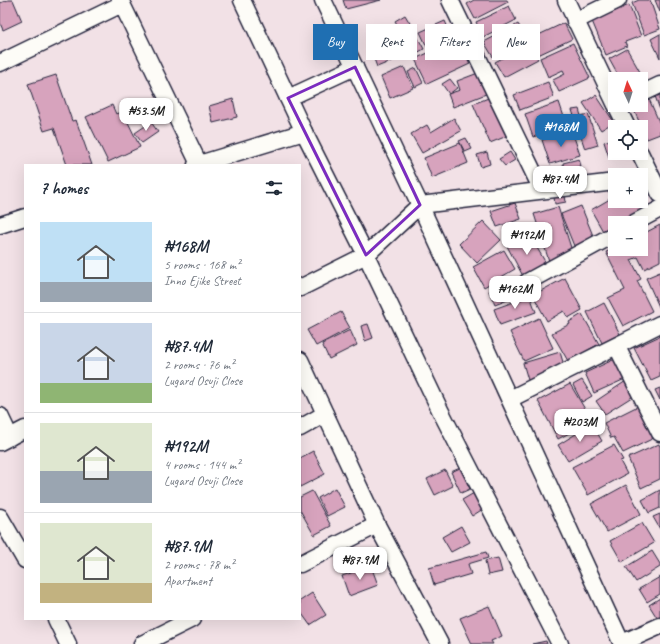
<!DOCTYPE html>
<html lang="en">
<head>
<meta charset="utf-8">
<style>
	body { margin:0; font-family:Caveat,sans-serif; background:#f2f2f3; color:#1f2937; height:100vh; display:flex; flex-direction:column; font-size:15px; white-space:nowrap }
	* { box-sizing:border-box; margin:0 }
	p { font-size:13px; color:#747a83 }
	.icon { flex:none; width:22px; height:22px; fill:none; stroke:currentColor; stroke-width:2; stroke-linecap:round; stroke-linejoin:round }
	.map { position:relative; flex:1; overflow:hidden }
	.panel { position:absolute; left:24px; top:164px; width:277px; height:456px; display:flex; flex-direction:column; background:#fff; border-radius:0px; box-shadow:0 4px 16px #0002 }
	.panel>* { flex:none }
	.top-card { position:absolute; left:313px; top:24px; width:287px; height:36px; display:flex; gap:8px }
	.needle { width:26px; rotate:356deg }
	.controls { position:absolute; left:608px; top:72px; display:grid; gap:8px }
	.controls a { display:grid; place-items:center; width:40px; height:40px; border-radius:0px; background:#fff; box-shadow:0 4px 16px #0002; font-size:20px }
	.price { position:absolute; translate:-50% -34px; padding:0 9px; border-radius:8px; background:#fff; color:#222; font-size:13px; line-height:26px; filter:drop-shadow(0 1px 2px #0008) }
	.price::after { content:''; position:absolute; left:50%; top:24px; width:12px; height:9px; margin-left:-6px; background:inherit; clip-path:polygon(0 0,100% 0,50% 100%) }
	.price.selected { background:#1f6fb2; color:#fff }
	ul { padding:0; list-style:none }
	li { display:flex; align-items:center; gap:12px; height:100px; padding:0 16px }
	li+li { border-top:1px solid #e0e1e3 }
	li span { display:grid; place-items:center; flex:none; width:112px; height:80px; border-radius:0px; color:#555 }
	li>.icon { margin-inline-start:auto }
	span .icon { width:48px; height:48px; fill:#fffc; stroke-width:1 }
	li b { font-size:17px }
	h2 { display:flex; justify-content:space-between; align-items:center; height:48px; padding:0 16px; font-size:17px }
	.tag { padding:0 14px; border-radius:0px; background:#fff; box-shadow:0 4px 16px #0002; font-size:14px; line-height:36px }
	.tag.selected { background:#1f6fb2; color:#fff }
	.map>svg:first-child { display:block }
</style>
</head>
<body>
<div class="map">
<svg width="660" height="644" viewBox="0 0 660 644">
	<rect width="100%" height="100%" fill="#f2e1e6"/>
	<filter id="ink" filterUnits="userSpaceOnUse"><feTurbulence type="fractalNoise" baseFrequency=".025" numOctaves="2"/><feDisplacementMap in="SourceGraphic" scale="8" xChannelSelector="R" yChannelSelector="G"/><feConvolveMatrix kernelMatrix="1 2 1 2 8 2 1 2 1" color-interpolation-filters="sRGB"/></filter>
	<g filter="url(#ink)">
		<g fill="#d7a3bd" stroke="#22223b">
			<path d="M8,0H13L22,21L3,30L0,23V3Z"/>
			<path d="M343,0H381L346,9Z"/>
			<path d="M474,0H507L508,2L475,19L467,4Z"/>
			<path d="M639,0H650L660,29L644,35L632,3Z"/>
			<path d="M655,0H660V12Z"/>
			<path d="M629,5L641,36L625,42L627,46L606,55L592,21Z"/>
			<path d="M509,6L516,20L483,37L476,22Z"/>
			<path d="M405,15L414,30L404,36L395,21Z"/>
			<path d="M445,21L452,37L427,47L420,32Z"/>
			<path d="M564,23L572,39L538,55L530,39Z"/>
			<path d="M518,24L527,39L493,57L484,42Z"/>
			<path d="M660,34V58L651,39Z"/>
			<path d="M418,38L424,49L415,54L409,43Z"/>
			<path d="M458,39L470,64L427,84L415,59Z"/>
			<path d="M406,41L411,53L377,67L371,51L391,43L392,47Z"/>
			<path d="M573,43L590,78L559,92L553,80L565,74L563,70L548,77L540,58Z"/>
			<path d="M529,44L538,59L504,77L495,62Z"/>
			<path d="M627,49L644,79L641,80V79H620L609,59Z"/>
			<path d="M404,67L413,88L390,98L381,77Z"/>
			<path d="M416,68L423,83L415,87L408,72Z"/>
			<path d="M478,73L486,94L453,107L448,94L460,90L457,81Z"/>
			<path d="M56,75L72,121L76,120L92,165H67L54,128L44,131L28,84Z"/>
			<path d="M450,79L457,88L449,94L442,84Z"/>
			<path d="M548,82L554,97L520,110L514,95Z"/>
			<path d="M660,94V110L655,96Z"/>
			<path d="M596,95L614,122L601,130L583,103Z"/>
			<path d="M491,97L507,136L490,143L473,104Z"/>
			<path d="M233,99L237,117L213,123L209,106Z"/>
			<path d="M649,99L660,124V134L647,139L632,106L641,105V102Z"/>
			<path d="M559,102L567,126L533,137L525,114Z"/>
			<path d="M112,105L116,114L123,112L140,147L108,162L86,117Z"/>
			<path d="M579,109L581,116L588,114L598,145L585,149L572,110Z"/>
			<path d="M454,118L461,131L422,153L411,134L427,125L431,132Z"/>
			<path d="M151,122L158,132L142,143L135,133Z"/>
			<path d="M572,131L580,155L550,164L542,140Z"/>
			<path d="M466,138L472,149L465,152L459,141Z"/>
			<path d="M615,138V153H621L609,157L604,142Z"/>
			<path d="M460,143L468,163L432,178L424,158Z"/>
			<path d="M487,152L490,164L481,167L477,155Z"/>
			<path d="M510,152L515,160L505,166L499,159Z"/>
			<path d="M579,159L581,166L564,171L563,163Z"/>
			<path d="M565,196L566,202L555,204L554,197Z"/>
			<path d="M615,196V201H640L645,209L621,223H615V227L604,233L591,210Z"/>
			<path d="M515,203L521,219L497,227L491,211Z"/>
			<path d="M581,206L594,238L574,246L561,214Z"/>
			<path d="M558,207L573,254L549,261L534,214Z"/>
			<path d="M483,221L501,240L477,263L459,244Z"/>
			<path d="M660,225V261L644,269L638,257L631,260L641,279L637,281L652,311L623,326L608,298L625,290L606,252L615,248V249H641V235Z"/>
			<path d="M529,234L547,265L524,278L507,246Z"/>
			<path d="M504,250L515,269L484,287L473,267Z"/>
			<path d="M660,272V309L646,278Z"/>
			<path d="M519,278L525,293L495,305L489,291Z"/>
			<path d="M565,278L582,310L568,318L564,311L547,321L533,295Z"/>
			<path d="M530,296L536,312L500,325L494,309Z"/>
			<path d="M604,303L620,334L602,343L587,312Z"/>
			<path d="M341,312L350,328L316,346L307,330Z"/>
			<path d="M582,314L599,344L568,361L552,333L570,324L569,322Z"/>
			<path d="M539,318L553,348L524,361L510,332Z"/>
			<path d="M368,324L373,338L365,341L361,326Z"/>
			<path d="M350,330L357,345L329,359L322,344Z"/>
			<path d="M660,336V377L651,381L634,348Z"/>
			<path d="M560,352L565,369L528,380L523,363Z"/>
			<path d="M615,359L625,379L594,393L585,373Z"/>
			<path d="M582,380L592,396L582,402L573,385Z"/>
			<path d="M626,381L635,395L605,414L596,401Z"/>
			<path d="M570,384L592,421L558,439L538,401Z"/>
			<path d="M660,388V400L655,390Z"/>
			<path d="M638,406L654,438L623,453L614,437L611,438L604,423Z"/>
			<path d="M592,424L602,441L568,461L558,445Z"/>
			<path d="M659,444L660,447V479L641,488L628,458Z"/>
			<path d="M614,445L623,460L620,461L627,474L588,495L572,467Z"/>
			<path d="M313,451L325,474L300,487V458Z"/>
			<path d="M460,468L470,489L461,493L451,472Z"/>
			<path d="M445,470L453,486L435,495L427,479Z"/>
			<path d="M626,485L641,514L607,532L591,504Z"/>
			<path d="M335,488L345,507L327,516L318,498Z"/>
			<path d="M660,490V508L649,513L642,500Z"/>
			<path d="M312,491L331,526L314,535L300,510V497Z"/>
			<path d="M474,493L483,509L472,516L462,500Z"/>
			<path d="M660,514V529L653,517Z"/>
			<path d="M642,523L654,543L622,562L610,541Z"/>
			<path d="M461,526L470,542L451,552L442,537Z"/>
			<path d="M652,551L660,564V567L636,582L626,567Z"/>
			<path d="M486,552L488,558L468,564L471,574L434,585L429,568Z"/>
			<path d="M498,558L502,572L488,575L485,561Z"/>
			<path d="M371,566L378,585L349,596L342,576Z"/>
			<path d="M660,577V594L647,602L639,589Z"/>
			<path d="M312,593L326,615L310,625L300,611V601Z"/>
			<path d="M660,598V621H659L649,605Z"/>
			<path d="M489,606L502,636L491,641L493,644H472L460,618Z"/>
			<path d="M546,641L547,644H532Z"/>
		</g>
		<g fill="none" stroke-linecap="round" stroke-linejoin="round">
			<g stroke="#22223b" stroke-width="19">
				<g id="street">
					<path d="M120,0L199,164"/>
					<path d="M242,0L304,132L366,255L441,412L560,644"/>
					<path d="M323,0L420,205L622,644"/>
					<path d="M450,0L542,190"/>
					<path d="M566,0L615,103"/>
					<path d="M575,21L618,0"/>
					<path d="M0,63L122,4"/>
					<path d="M641,94L660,85"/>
					<path d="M288,98L355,67"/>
					<path d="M616,105L627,127"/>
					<path d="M640,153L660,194"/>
					<path d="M196,165L304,132"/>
					<path d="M634,223L660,209"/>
					<path d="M0,225L25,217"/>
					<path d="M527,282L615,234"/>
					<path d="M300,288L366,255L420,205L615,182"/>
					<path d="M617,347L660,433"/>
					<path d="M300,360L377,525L440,644"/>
					<path d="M510,399L660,324"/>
					<path d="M0,416L10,437"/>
					<path d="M300,428L325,414"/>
					<path d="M0,442L25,429"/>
					<path d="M0,517L25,560"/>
					<path d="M300,564L377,525"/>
					<path d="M56,619L68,644"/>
					<path d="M622,643L660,626"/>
					<path d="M142,644L192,619"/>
				</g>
			</g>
			<use href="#street" stroke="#fdfcf7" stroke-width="16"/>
		</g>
	</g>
	<path fill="none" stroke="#7b2cbf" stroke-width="3" stroke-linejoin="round" d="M355,67L420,205L366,255L288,98Z"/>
</svg>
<div class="controls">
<a><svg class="needle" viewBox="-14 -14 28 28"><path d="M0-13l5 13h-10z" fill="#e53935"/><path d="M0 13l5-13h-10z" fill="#747a83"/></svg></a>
<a><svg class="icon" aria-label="locate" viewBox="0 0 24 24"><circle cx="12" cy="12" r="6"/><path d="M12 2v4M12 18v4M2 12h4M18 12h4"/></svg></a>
<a>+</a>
<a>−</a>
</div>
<b class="price" style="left:146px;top:132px">₦53.5M</b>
<b class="price selected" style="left:561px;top:148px">₦168M</b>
<b class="price" style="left:560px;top:200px">₦87.4M</b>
<b class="price" style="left:527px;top:256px">₦192M</b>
<b class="price" style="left:515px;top:310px">₦162M</b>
<b class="price" style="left:580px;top:443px">₦203M</b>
<b class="price" style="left:360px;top:581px">₦87.9M</b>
<div class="top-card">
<a class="tag selected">Buy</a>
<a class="tag">Rent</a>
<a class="tag">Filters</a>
<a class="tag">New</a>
</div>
<section class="panel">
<h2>7 homes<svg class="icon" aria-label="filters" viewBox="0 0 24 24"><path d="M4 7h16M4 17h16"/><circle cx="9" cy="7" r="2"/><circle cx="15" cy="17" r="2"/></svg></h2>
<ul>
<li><span style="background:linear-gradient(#bfe0f5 75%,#9aa5b1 0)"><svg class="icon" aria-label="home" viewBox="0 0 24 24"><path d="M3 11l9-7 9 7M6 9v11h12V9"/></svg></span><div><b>₦168M</b><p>5 rooms · 168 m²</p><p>Inno Ejike Street</p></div></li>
<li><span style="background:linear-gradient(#c9d6e8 75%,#8fb573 0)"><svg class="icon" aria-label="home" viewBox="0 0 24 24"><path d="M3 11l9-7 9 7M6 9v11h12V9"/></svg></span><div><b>₦87.4M</b><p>2 rooms · 76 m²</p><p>Lugard Osuji Close</p></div></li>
<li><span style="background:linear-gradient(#dfe7d0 60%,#9aa5b1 0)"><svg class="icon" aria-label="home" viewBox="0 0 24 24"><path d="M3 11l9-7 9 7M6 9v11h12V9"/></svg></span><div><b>₦192M</b><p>4 rooms · 144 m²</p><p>Lugard Osuji Close</p></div></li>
<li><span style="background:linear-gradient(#dfe7d0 75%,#c2b280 0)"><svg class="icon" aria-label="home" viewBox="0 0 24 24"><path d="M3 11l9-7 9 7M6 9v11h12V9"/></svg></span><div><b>₦87.9M</b><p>2 rooms · 78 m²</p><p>Apartment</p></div></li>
</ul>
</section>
</div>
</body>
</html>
